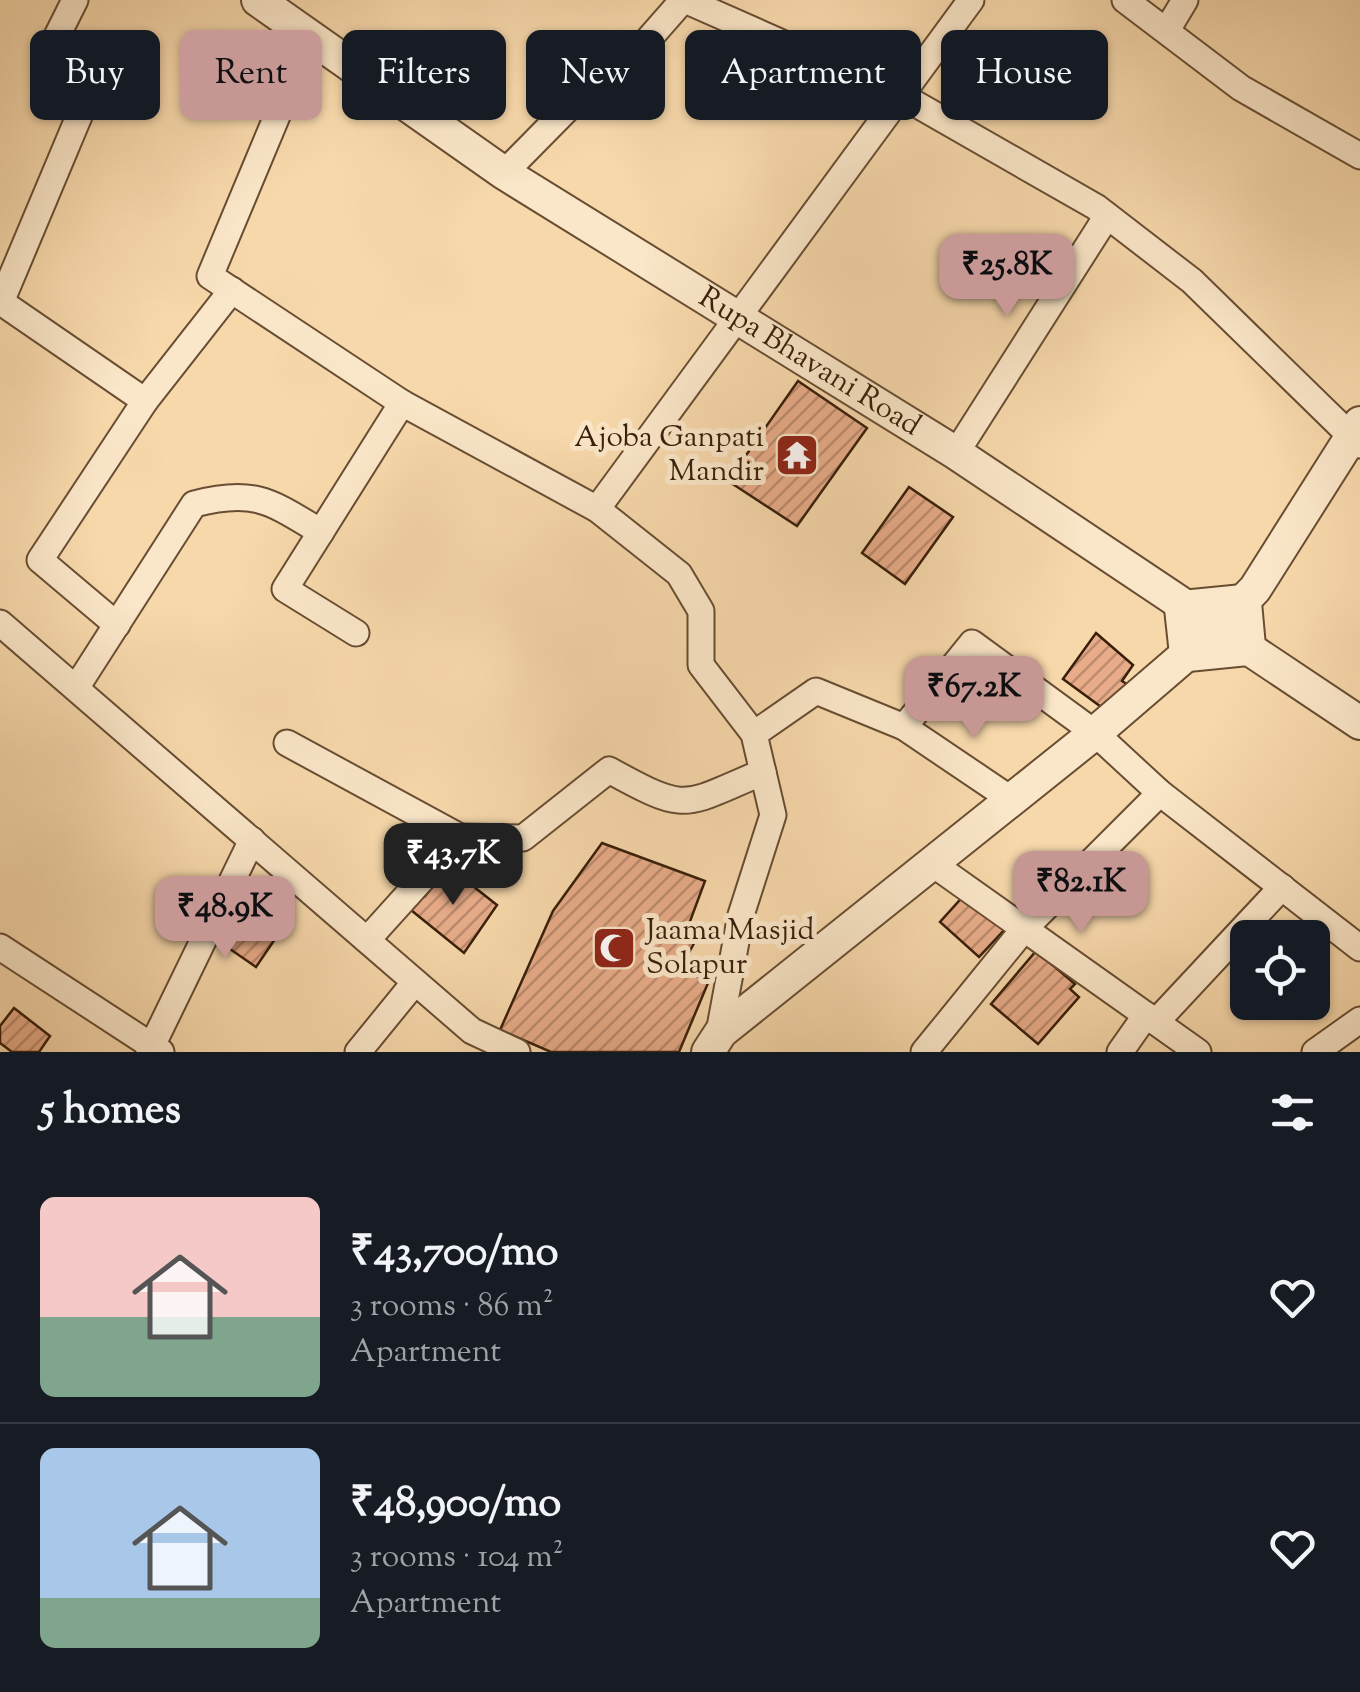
<!DOCTYPE html>
<html lang="en">
<head>
<meta charset="utf-8">
<style>
	body { margin:0; font-family:"Sorts Mill Goudy",serif; background:#20242c; color:#f1f3f6; height:100vh; display:flex; flex-direction:column; font-size:38px; white-space:nowrap }
	* { box-sizing:border-box; margin:0 }
	p { font-size:32px; color:#9ea1a6 }
	.icon { flex:none; width:55px; height:55px; fill:none; stroke:currentColor; stroke-width:2; stroke-linecap:round; stroke-linejoin:round }
	.map { position:relative; height:1052px; overflow:hidden }
	.details { display:flex; flex-direction:column; background:#171b24; flex:1 }
	.details>* { flex:none }
	.hud { position:absolute; left:30px; top:30px; width:1300px; height:90px; display:flex; gap:20px }
	.fabs { position:absolute; left:1230px; top:920px; display:grid; gap:20px }
	.fabs a { display:grid; place-items:center; width:100px; height:100px; border-radius:15px; background:#171b24; box-shadow:0 2px 8px #0004; font-size:50px }
	.price { position:absolute; translate:-50% -85px; padding:0 22px; border-radius:20px; background:#c59692; color:#111; font-size:32px; line-height:65px; filter:drop-shadow(0 2px 5px #0008) }
	.price::after { content:''; position:absolute; left:50%; top:60px; width:30px; height:22px; margin-left:-15px; background:inherit; clip-path:polygon(0 0,100% 0,50% 100%) }
	.price.selected { background:#222; color:#fff }
	ul { padding:0; list-style:none }
	li { display:flex; align-items:center; gap:30px; height:250px; padding:0 40px }
	li+li { border-top:2px solid #363941 }
	li span { display:grid; place-items:center; flex:none; width:280px; height:200px; border-radius:15px; color:#555 }
	li>.icon { margin-inline-start:auto }
	span .icon { width:120px; height:120px; fill:#fffc; stroke-width:1 }
	li b { font-size:42px }
	h2 { display:flex; justify-content:space-between; align-items:center; height:120px; padding:0 40px; font-size:42px }
	.chip { padding:0 35px; border-radius:15px; background:#171b24; box-shadow:0 2px 8px #0004; font-size:35px; line-height:90px }
	.chip.selected { background:#c59692; color:#111 }
	.map>svg:first-child { display:block }
</style>
</head>
<body>
<div class="map">
<svg width="1360" height="1052" viewBox="0 0 1360 1052">
	<defs>
		<pattern id="building-hatch" width="6" height="6" patternUnits="userSpaceOnUse" patternTransform="scale(2.5)"><rect width="6" height="6" fill="#e8ac89"/><path d="M-1 1l2-2M0 6l6-6M5 7l2-2" fill="none" stroke="#bd8b6e"/></pattern>
	</defs>
	<rect width="100%" height="100%" fill="#f7d8ab"/>
	<filter id="stains"><feTurbulence type="fractalNoise" baseFrequency=".002" numOctaves="4"/><feColorMatrix values="0 0 0 0 .2 0 0 0 0 .09 0 0 0 0 .02 0 0 0 .5 -.17"/></filter>
	<radialGradient id="worn" r=".72"><stop offset=".6" stop-color="#630" stop-opacity="0"/><stop offset="1" stop-color="#630" stop-opacity=".3"/></radialGradient>
	<g fill="url(#building-hatch)" stroke="#381f0a" stroke-width="2.5">
		<path d="M798,381L867,428L797,526L728,481Z"/>
		<path d="M909,487L953,517L905,584L862,553Z"/>
		<path d="M1096,633L1133,665L1122,681L1128,685L1108,712L1063,679Z"/>
		<path d="M602,843L705,881L689,924L702,929L681,967L708,983L679,1052H551L500,1030L553,911Z"/>
		<path d="M438,865L451,876L455,872L497,905L464,953L406,906L419,890L425,896L432,887L425,881Z"/>
		<path d="M967,892L1006,928L979,957L940,922Z"/>
		<path d="M235,907L277,936L256,967L214,938Z"/>
		<path d="M1036,951L1075,984L1070,989L1079,997L1038,1044L991,1004Z"/>
		<path d="M14,1008L50,1036L39,1052H12L0,1043V1026Z"/>
	</g>
	<g fill="none" stroke-linecap="round" stroke-linejoin="round">
		<g stroke="#684d32" stroke-width="29">
			<g id="minor">
				<path d="M75,0L55,40L93,83L1,302L145,401L40,560L117,625"/>
				<path d="M685,0L902,96L1096,207L1192,281L1360,445"/>
				<path d="M1125,0L1241,88L1360,156"/>
				<path d="M1167,30L1185,0"/>
				<path d="M310,37L210,276L402,403"/>
				<path d="M504,173L582,94L604,90L683,0"/>
				<path d="M145,401L232,290"/>
				<path d="M956,453L1107,216"/>
				<path d="M597,509L971,0"/>
				<path d="M1248,597L1253,652L1183,659L1177,604Z"/>
				<path d="M0,623L472,1031L517,1052"/>
				<path d="M356,633L285,589L402,403L597,509L679,574L701,611V665L754,734L773,815L741,915L718,1038"/>
				<path d="M76,688L194,504C255,488 271,502 321,532"/>
				<path d="M904,727L972,643L1095,733L1160,793L1360,948"/>
				<path d="M754,734L816,691L904,727L1012,800"/>
				<path d="M287,743L460,837"/>
				<path d="M933,864L1198,1052"/>
				<path d="M367,940L460,837L523,838L609,770C689,814 682,806 763,772"/>
				<path d="M0,947L161,1052"/>
				<path d="M1156,1022L1282,887"/>
				<path d="M149,1052L252,840"/>
				<path d="M358,1052L415,982"/>
				<path d="M924,1052L1024,929L1160,793"/>
				<path d="M1120,1052L1146,1015"/>
				<path d="M1315,1052L1360,1020"/>
			</g>
		</g>
		<g stroke="#684d32" stroke-width="36">
			<g id="tertiary">
				<path id="s1" d="M258,0L504,173L956,453L1360,723"/>
				<path d="M708,1052L721,1032L1095,733L1216,629L1255,589L1360,423"/>
			</g>
		</g>
		<use href="#minor" stroke="#fae6c8" stroke-width="25"/>
		<use href="#tertiary" stroke="#fae6c8" stroke-width="32"/>
	</g>
	<defs>
		<g id="temple-square" transform="scale(2.25)"><rect x="-9" y="-9" width="18" height="18" rx="4" fill="#8f2418" stroke="#fae6c8"/><path d="M0-6L5-2H3V0L6.5 2.5H4V6H1.5V3h-3V6H-4V2.5H-6.5L-3 0V-2H-5Z" fill="#fff"/></g>
		<g id="mosque-square" transform="scale(2.25)"><rect x="-9" y="-9" width="18" height="18" rx="4" fill="#8f2418" stroke="#fae6c8"/><path d="M3.5-4.9A6 6 0 1 0 3.5 4.9A5 5 0 1 1 3.5-4.9Z" fill="#fff"/></g>
	</defs>
	<g fill-rule="evenodd">
		<use href="#temple-square" x="797" y="455"/>
		<use href="#mosque-square" x="614" y="948"/>
	</g>
	<g text-anchor="middle" dominant-baseline="central" stroke-width="10" stroke-linejoin="round" paint-order="stroke">
		<g font-size="30" fill="#381f0a" stroke="#fae6c8">
			<text stroke="none"><textPath href="#s1" startOffset="660">Rupa Bhavani Road</textPath></text>
		</g>
		<g font-size="30" fill="#381f0a" stroke="#fae6c8" text-anchor="end">
			<text x="764" y="438">Ajoba Ganpati<tspan x="764" dy="34">Mandir</tspan></text>
			<text x="646" y="931" text-anchor="start">Jaama Masjid<tspan x="646" dy="34">Solapur</tspan></text>
		</g>
	</g>
	<rect width="100%" height="100%" filter="url(#stains)"/>
	<rect width="100%" height="100%" fill="url(#worn)"/>
</svg>
<div class="fabs">
<a><svg class="icon" aria-label="locate" viewBox="0 0 24 24"><circle cx="12" cy="12" r="6"/><path d="M12 2v4M12 18v4M2 12h4M18 12h4"/></svg></a>
</div>
<b class="price" style="left:1007px;top:319px">₹25.8K</b>
<b class="price" style="left:974px;top:741px">₹67.2K</b>
<b class="price selected" style="left:453px;top:908px">₹43.7K</b>
<b class="price" style="left:1081px;top:936px">₹82.1K</b>
<b class="price" style="left:225px;top:961px">₹48.9K</b>
<div class="hud">
<a class="chip">Buy</a>
<a class="chip selected">Rent</a>
<a class="chip">Filters</a>
<a class="chip">New</a>
<a class="chip">Apartment</a>
<a class="chip">House</a>
</div>
</div>
<section class="details">
<h2>5 homes<svg class="icon" aria-label="filters" viewBox="0 0 24 24"><path d="M4 7h16M4 17h16"/><circle cx="9" cy="7" r="2"/><circle cx="15" cy="17" r="2"/></svg></h2>
<ul>
<li><span style="background:linear-gradient(#f6c9c9 60%,#7fa58c 0)"><svg class="icon" aria-label="home" viewBox="0 0 24 24"><path d="M3 11l9-7 9 7M6 9v11h12V9"/></svg></span><div><b>₹43,700/mo</b><p>3 rooms · 86 m²</p><p>Apartment</p></div><svg class="icon" aria-label="heart" viewBox="0 0 24 24"><path d="M12 20l-8-8c-3-5 5-10 8-4 3-6 11-1 8 4z"/></svg></li>
<li><span style="background:linear-gradient(#a9c7e8 75%,#7fa58c 0)"><svg class="icon" aria-label="home" viewBox="0 0 24 24"><path d="M3 11l9-7 9 7M6 9v11h12V9"/></svg></span><div><b>₹48,900/mo</b><p>3 rooms · 104 m²</p><p>Apartment</p></div><svg class="icon" aria-label="heart" viewBox="0 0 24 24"><path d="M12 20l-8-8c-3-5 5-10 8-4 3-6 11-1 8 4z"/></svg></li>
</ul>
</section>
</body>
</html>
